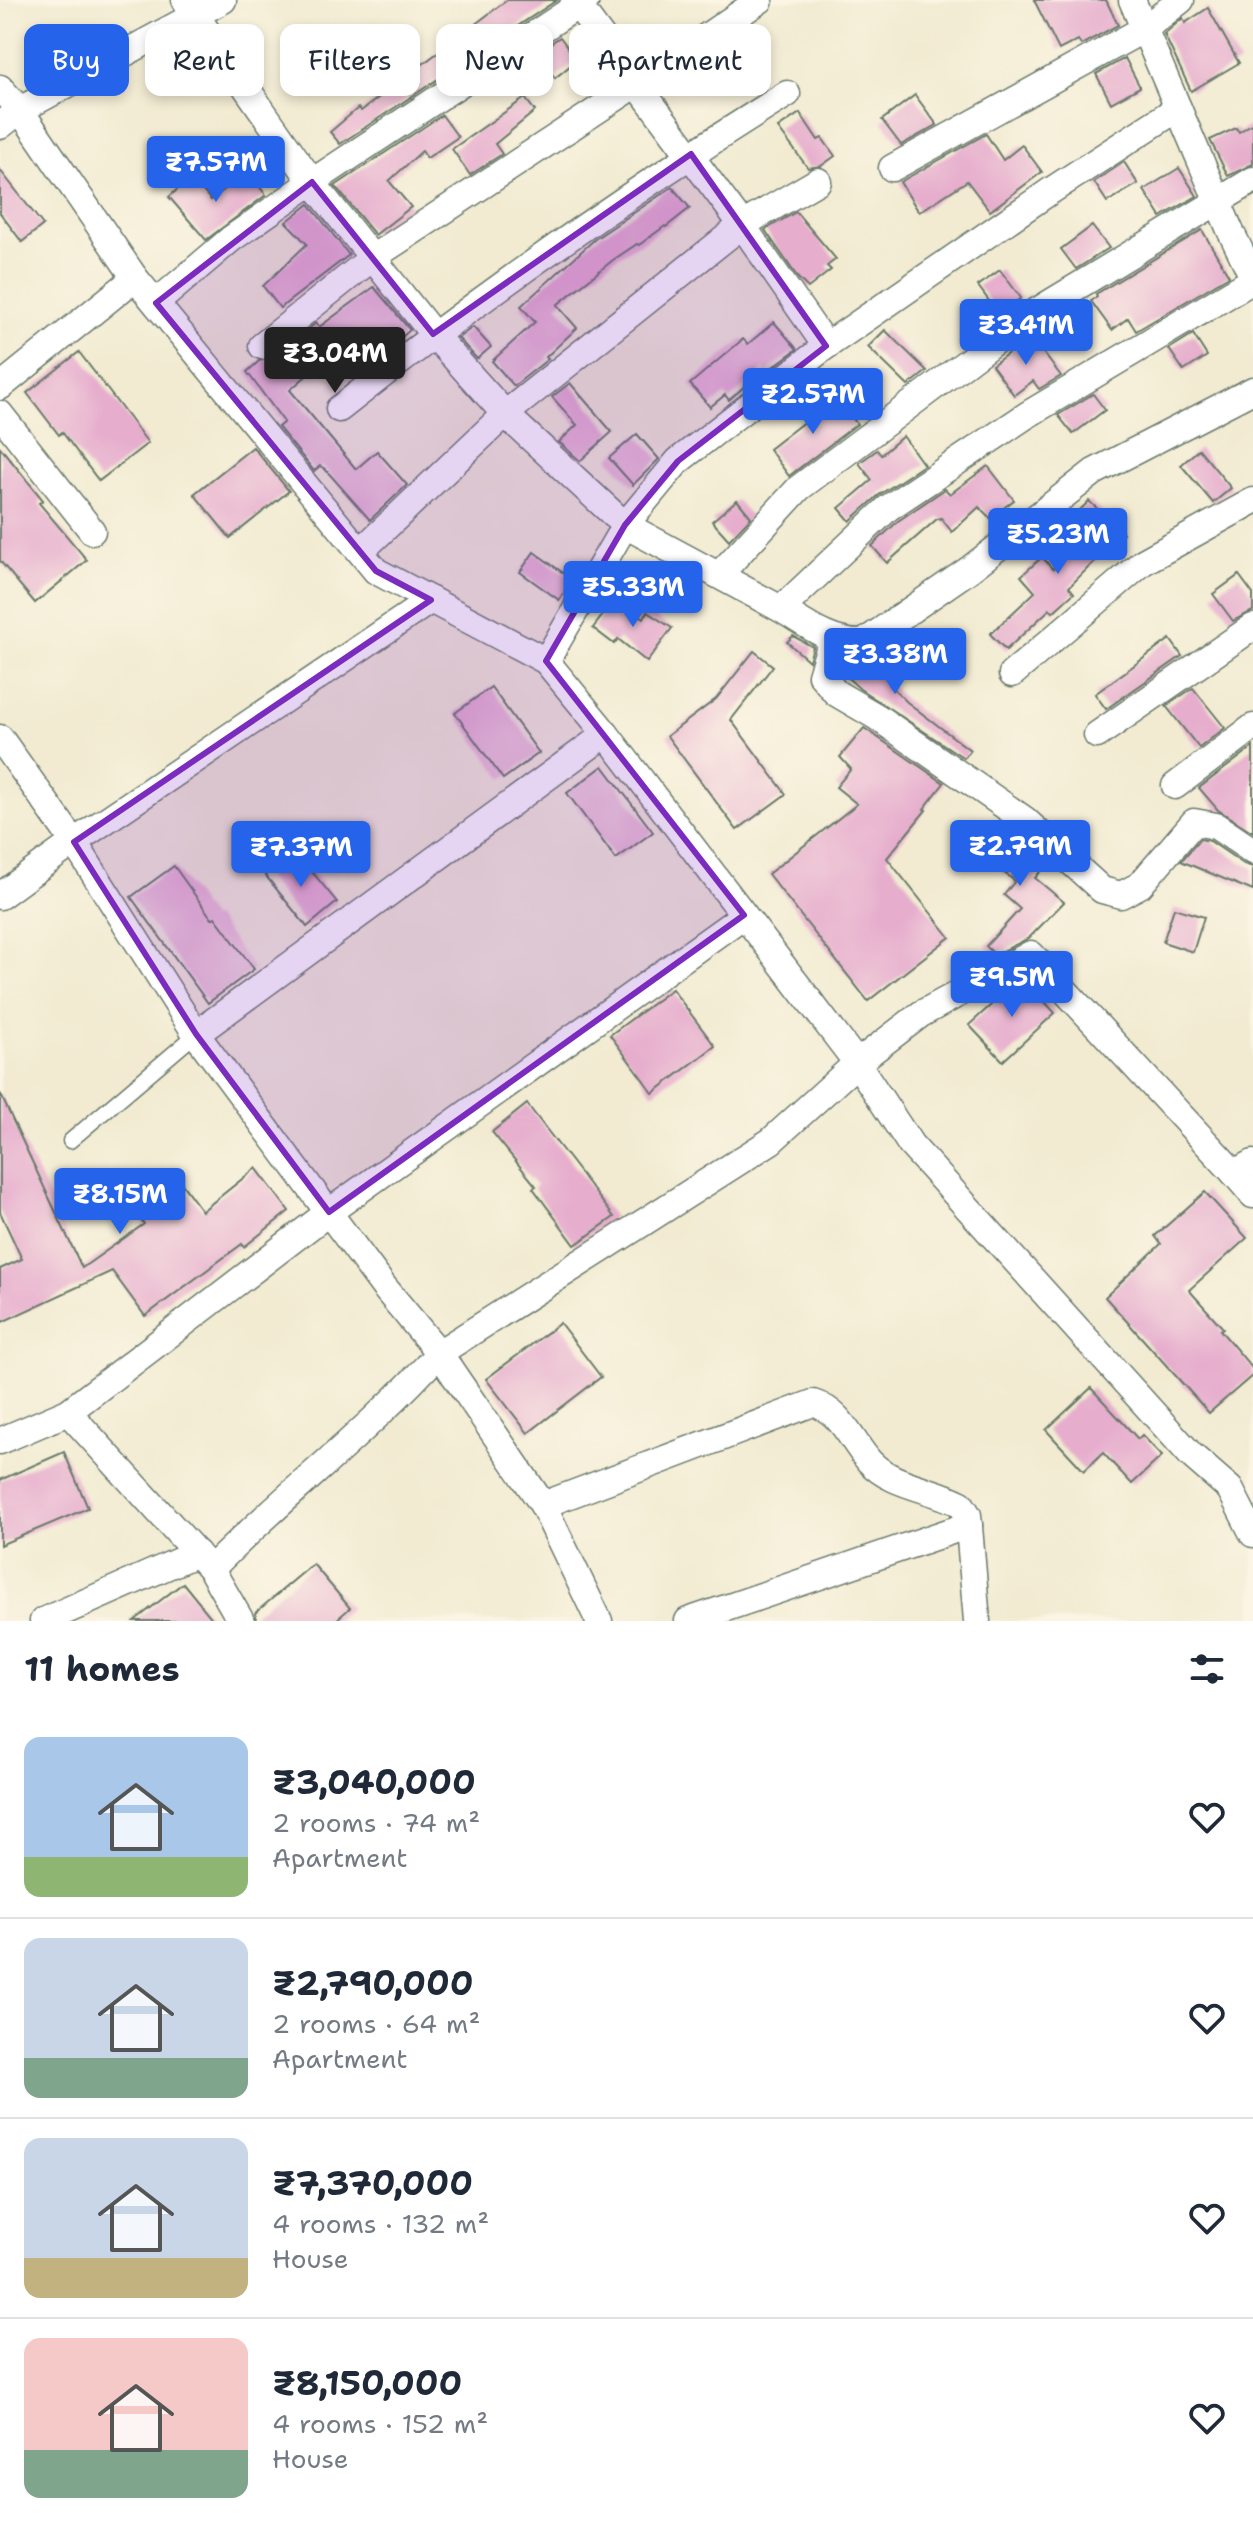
<!DOCTYPE html>
<html lang="en">
<head>
<meta charset="utf-8">
<style>
	body { margin:0; font-family:"Shantell Sans",sans-serif; background:#f2f2f3; color:#1f2937; height:100vh; display:flex; flex-direction:column; font-size:30px; white-space:nowrap }
	* { box-sizing:border-box; margin:0 }
	p { font-size:26px; color:#747a83 }
	.icon { flex:none; width:44px; height:44px; fill:none; stroke:currentColor; stroke-width:2; stroke-linecap:round; stroke-linejoin:round }
	.map { position:relative; height:1621px; overflow:hidden }
	.sheet { display:flex; flex-direction:column; background:#fff; flex:1 }
	.sheet>* { flex:none }
	.banner { position:absolute; left:24px; top:24px; width:800px; height:72px; display:flex; gap:16px }
	.price { position:absolute; translate:-50% -68px; padding:0 18px; border-radius:8px; background:#2563eb; color:#fff; font-size:26px; line-height:52px; filter:drop-shadow(0 2px 4px #0008) }
	.price::after { content:''; position:absolute; left:50%; top:48px; width:24px; height:18px; margin-left:-12px; background:inherit; clip-path:polygon(0 0,100% 0,50% 100%) }
	.price.current { background:#222; color:#fff }
	ul { padding:0; list-style:none }
	li { display:flex; align-items:center; gap:24px; height:200px; padding:0 24px }
	li+li { border-top:2px solid #e0e1e3 }
	li span { display:grid; place-items:center; flex:none; width:224px; height:160px; border-radius:16px; color:#555 }
	li>.icon { margin-inline-start:auto }
	span .icon { width:96px; height:96px; fill:#fffc; stroke-width:1 }
	li b { font-size:34px }
	h2 { display:flex; justify-content:space-between; align-items:center; height:96px; padding:0 24px; font-size:34px }
	.pill { padding:0 28px; border-radius:16px; background:#fff; box-shadow:0 4px 12px #0003; font-size:28px; line-height:72px }
	.pill.current { background:#2563eb; color:#fff }
	.map>svg:first-child { display:block }
</style>
</head>
<body>
<div class="map">
<svg width="1253" height="1621" viewBox="0 0 1253 1621">
	<rect width="100%" height="100%" fill="#fcf5e5"/>
	<filter id="ink" filterUnits="userSpaceOnUse"><feTurbulence type="fractalNoise" baseFrequency=".0125" numOctaves="2"/><feDisplacementMap in="SourceGraphic" scale="16" xChannelSelector="R" yChannelSelector="G"/><feConvolveMatrix kernelMatrix="1 2 1 2 8 2 1 2 1" color-interpolation-filters="sRGB"/></filter>
	<filter id="wash" filterUnits="userSpaceOnUse"><feTurbulence type="fractalNoise" baseFrequency=".006" numOctaves="4" result="noise"/><feDisplacementMap in="SourceGraphic" scale="32" xChannelSelector="R" yChannelSelector="G"/><feGaussianBlur stdDeviation="1.8" result="paint"/><feColorMatrix in="noise" values="0 0 0 0 0 0 0 0 0 0 0 0 0 0 0 0 0 1.4 0 .05"/><feComposite in="paint" operator="in"/></filter>
	<g filter="url(#wash)">
		<rect width="100%" height="100%" fill="#f2ebd2"/>
		<g id="blocks">
			<g fill="#e6adcd">
				<path d="M507,0H557L340,144L330,132L358,108L361,111Z"/>
				<path d="M1034,0H1106L1118,25L1081,45L1078,40L1059,50Z"/>
				<path d="M1208,8L1239,63L1191,91L1164,34L1183,18L1185,23Z"/>
				<path d="M560,37L577,60L555,78L536,53Z"/>
				<path d="M1125,58L1140,87L1111,103L1096,74Z"/>
				<path d="M915,95L937,125L901,145L882,120Z"/>
				<path d="M525,98L535,111L495,144L502,154L470,175L452,149Z"/>
				<path d="M800,113L818,140L822,138L835,156L821,166L808,168L778,128Z"/>
				<path d="M442,115L458,137L427,158L422,151L389,181L411,207L375,235L335,186Z"/>
				<path d="M1253,123V164L1228,176L1210,140L1236,128L1239,132Z"/>
				<path d="M986,134L1003,160L1022,145L1042,172L990,211L967,181L919,212L900,182Z"/>
				<path d="M1124,162L1138,184L1107,202L1094,182Z"/>
				<path d="M1179,168L1197,196L1161,217L1144,190Z"/>
				<path d="M0,170L43,225L22,242L0,213Z"/>
				<path d="M247,171L266,195L206,240L169,197L191,177L211,200Z"/>
				<path d="M672,187L690,208L666,227L665,226L639,245L637,244L613,260L557,305L577,328L546,357L548,359L514,386L492,361L535,322L521,306L595,239Z"/>
				<path d="M309,204L349,255L280,308L263,286L307,244L286,222Z"/>
				<path d="M796,212L836,259L827,266L831,270L808,288L798,278L765,230Z"/>
				<path d="M1092,226L1109,248L1076,269L1061,249Z"/>
				<path d="M1202,230L1229,276L1136,331L1128,318L1112,330L1091,301L1097,297L1096,294Z"/>
				<path d="M1000,270L1021,298L999,314L978,286Z"/>
				<path d="M374,287L410,330L367,367L345,342L290,390L356,469L377,451L407,485L370,520L325,469L320,466L314,471L278,427L284,422L247,372L259,361L272,358L316,323L319,327Z"/>
				<path d="M774,322L797,349L766,372L764,369L729,400L725,395L710,407L690,384L743,339L748,344Z"/>
				<path d="M473,327L491,347L477,359L458,338Z"/>
				<path d="M885,330L927,371L908,386L868,347Z"/>
				<path d="M1193,334L1207,356L1184,371L1169,349Z"/>
				<path d="M1031,337L1061,376L1039,389L1033,381L1014,395L992,365Z"/>
				<path d="M79,352L148,443L99,481L62,432L59,435L27,393Z"/>
				<path d="M570,383L612,432L580,461L559,442L577,425L552,397Z"/>
				<path d="M1093,394L1105,410L1073,434L1058,415Z"/>
				<path d="M836,397L857,424L789,476L769,449Z"/>
				<path d="M637,434L659,459L633,485L609,458Z"/>
				<path d="M903,436L924,465L879,495L850,521L839,508L872,480L859,463L877,450L881,455Z"/>
				<path d="M0,447L43,500L39,503L87,560L35,603L0,561Z"/>
				<path d="M253,447L289,491L230,538L194,494Z"/>
				<path d="M1199,449L1231,488L1213,503L1181,465Z"/>
				<path d="M988,466L1014,500L990,518L979,507L952,532L941,518L937,519L887,563L872,546L898,521L945,489L950,494Z"/>
				<path d="M737,500L751,517L729,540L712,521Z"/>
				<path d="M1089,501L1123,533L1069,587L1074,593L1053,612L1050,609L1006,650L990,634L1035,592L1021,576L1042,557L1053,569L1091,533L1074,516Z"/>
				<path d="M534,552L573,580L559,600L520,572Z"/>
				<path d="M1239,575L1253,594V611L1233,621L1213,594Z"/>
				<path d="M616,598L644,618L647,612L672,628L647,662L618,639L614,644L593,628Z"/>
				<path d="M793,636L813,647L809,661L787,642Z"/>
				<path d="M1170,639L1182,656L1106,709L1095,694Z"/>
				<path d="M754,651L773,666L731,720L786,794L737,830L667,736L716,699Z"/>
				<path d="M888,652L905,666L890,685L907,702L970,750L964,758L860,689L839,670L843,657L859,659L871,669Z"/>
				<path d="M491,687L539,753L503,779L455,713Z"/>
				<path d="M1193,688L1225,728L1199,748L1166,706Z"/>
				<path d="M864,728L944,783L924,809L926,810L887,858L950,937L868,1001L768,874L857,804L836,787L851,769L840,757Z"/>
				<path d="M1253,747V832L1218,810L1199,788Z"/>
				<path d="M603,766L653,832L616,859L567,793Z"/>
				<path d="M1001,823L1048,863L1035,878L1064,902L1029,938L995,955L986,946L1020,909L1004,895L1015,881L979,854Z"/>
				<path d="M1200,839L1210,841L1244,864L1253,867V891L1181,861Z"/>
				<path d="M295,851L337,902L307,927L265,875Z"/>
				<path d="M174,866L212,919L215,917L254,969L208,1003L131,897Z"/>
				<path d="M1174,908L1204,917L1193,952L1163,942Z"/>
				<path d="M1022,977L1055,1013L1003,1061L969,1025Z"/>
				<path d="M672,989L715,1046L653,1093L610,1035Z"/>
				<path d="M0,1093L82,1268L144,1224L139,1216L182,1184L202,1211L256,1168L289,1211L244,1247L242,1244L145,1316L112,1271L0,1323V1269L22,1259L0,1212Z"/>
				<path d="M527,1104L614,1217L575,1245L533,1188L536,1186L492,1132Z"/>
				<path d="M1205,1192L1247,1238L1189,1290L1223,1328L1220,1330L1253,1369V1375L1209,1413L1105,1297L1161,1244L1155,1236Z"/>
				<path d="M560,1323L601,1377L528,1433L486,1379Z"/>
				<path d="M1091,1388L1138,1439L1142,1435L1162,1456L1132,1484L1103,1453L1084,1471L1046,1430Z"/>
				<path d="M64,1452L88,1508L0,1545V1480Z"/>
				<path d="M313,1564L350,1608L335,1621H257L255,1613Z"/>
				<path d="M183,1583L214,1621H134Z"/>
			</g>
		</g>
	</g>
	<g filter="url(#ink)">
		<use href="#blocks" fill-opacity="0" stroke="#697a6b" stroke-width="2"/>
		<g fill="none" stroke-linecap="round" stroke-linejoin="round">
			<g stroke="#697a6b" stroke-width="17">
				<path id="lane" d="M70,1141L196,1034"/>
			</g>
			<g stroke="#697a6b" stroke-width="29">
				<g id="street">
					<path d="M185,0L312,182L433,334L505,414L625,525L781,609L888,508L1027,415L1253,280"/>
					<path d="M574,0L742,225L818,181"/>
					<path d="M1132,0L1230,230L1253,277"/>
					<path d="M0,88L20,110L135,278L0,387"/>
					<path d="M0,126L20,110L223,0"/>
					<path d="M892,168L1144,29L1181,0"/>
					<path d="M135,278L376,571L546,661L606,734L857,1063L911,1145L1191,1455L1230,1489L1253,1534"/>
					<path d="M156,303L231,239L312,182L586,0"/>
					<path d="M262,346L372,258L637,84L760,0"/>
					<path d="M339,409C482,296 632,190 787,94"/>
					<path d="M0,414L92,531"/>
					<path d="M361,551L505,414L742,225L826,346L1049,192L1178,108"/>
					<path d="M719,575L799,488L1027,317L1253,180"/>
					<path d="M781,609C807,625 831,644 863,643L970,569L1094,472L1253,390"/>
					<path d="M832,640L821,675L836,693L877,717L1025,820L1102,890L1121,895L1140,885L1194,822L1216,826L1253,851"/>
					<path d="M546,661L625,525L678,461L826,346"/>
					<path d="M1012,674L1143,562L1253,501"/>
					<path d="M1097,735L1253,627"/>
					<path d="M0,738L74,842L196,1034L384,1287L439,1353L543,1505L599,1621"/>
					<path d="M1175,786L1253,727"/>
					<path d="M0,896L74,842L431,600"/>
					<path d="M196,1034L606,734"/>
					<path d="M1253,1163L1234,1173L1253,1195"/>
					<path d="M68,1412L211,1569L241,1621"/>
					<path d="M0,1441L68,1412L329,1212L744,915"/>
					<path d="M543,1505L813,1403C842,1412 850,1439 869,1461C891,1486 932,1488 961,1504L968,1515L977,1621"/>
					<path d="M211,1569C284,1495 369,1431 439,1353L771,1141L857,1063L921,1014L1031,954L1234,1173"/>
					<path d="M43,1621L197,1553"/>
					<path d="M688,1621L969,1525"/>
				</g>
			</g>
			<use href="#lane" stroke="#fff" stroke-width="14"/>
			<use href="#street" stroke="#fff" stroke-width="26"/>
		</g>
	</g>
	<path fill="#7b2cbf" fill-opacity="0.2" stroke="#7b2cbf" stroke-width="6" stroke-linejoin="round" d="M691,154L826,346L678,461L625,525L546,661L744,915L329,1212L196,1034L74,842L431,600L376,571L156,303L312,182L433,334Z"/>
</svg>
<b class="price" style="left:216px;top:204px">₹7.57M</b>
<b class="price" style="left:1026px;top:367px">₹3.41M</b>
<b class="price current" style="left:335px;top:395px">₹3.04M</b>
<b class="price" style="left:813px;top:436px">₹2.57M</b>
<b class="price" style="left:1058px;top:576px">₹5.23M</b>
<b class="price" style="left:633px;top:629px">₹5.33M</b>
<b class="price" style="left:895px;top:696px">₹3.38M</b>
<b class="price" style="left:1020px;top:888px">₹2.79M</b>
<b class="price" style="left:301px;top:889px">₹7.37M</b>
<b class="price" style="left:1012px;top:1019px">₹9.5M</b>
<b class="price" style="left:120px;top:1236px">₹8.15M</b>
<div class="banner">
<a class="pill current">Buy</a>
<a class="pill">Rent</a>
<a class="pill">Filters</a>
<a class="pill">New</a>
<a class="pill">Apartment</a>
</div>
</div>
<section class="sheet">
<h2>11 homes<svg class="icon" aria-label="filters" viewBox="0 0 24 24"><path d="M4 7h16M4 17h16"/><circle cx="9" cy="7" r="2"/><circle cx="15" cy="17" r="2"/></svg></h2>
<ul>
<li><span style="background:linear-gradient(#a9c7e8 75%,#8fb573 0)"><svg class="icon" aria-label="home" viewBox="0 0 24 24"><path d="M3 11l9-7 9 7M6 9v11h12V9"/></svg></span><div><b>₹3,040,000</b><p>2 rooms · 74 m²</p><p>Apartment</p></div><svg class="icon" aria-label="heart" viewBox="0 0 24 24"><path d="M12 20l-8-8c-3-5 5-10 8-4 3-6 11-1 8 4z"/></svg></li>
<li><span style="background:linear-gradient(#c9d6e8 75%,#7fa58c 0)"><svg class="icon" aria-label="home" viewBox="0 0 24 24"><path d="M3 11l9-7 9 7M6 9v11h12V9"/></svg></span><div><b>₹2,790,000</b><p>2 rooms · 64 m²</p><p>Apartment</p></div><svg class="icon" aria-label="heart" viewBox="0 0 24 24"><path d="M12 20l-8-8c-3-5 5-10 8-4 3-6 11-1 8 4z"/></svg></li>
<li><span style="background:linear-gradient(#c9d6e8 75%,#c2b280 0)"><svg class="icon" aria-label="home" viewBox="0 0 24 24"><path d="M3 11l9-7 9 7M6 9v11h12V9"/></svg></span><div><b>₹7,370,000</b><p>4 rooms · 132 m²</p><p>House</p></div><svg class="icon" aria-label="heart" viewBox="0 0 24 24"><path d="M12 20l-8-8c-3-5 5-10 8-4 3-6 11-1 8 4z"/></svg></li>
<li><span style="background:linear-gradient(#f6c9c9 70%,#7fa58c 0)"><svg class="icon" aria-label="home" viewBox="0 0 24 24"><path d="M3 11l9-7 9 7M6 9v11h12V9"/></svg></span><div><b>₹8,150,000</b><p>4 rooms · 152 m²</p><p>House</p></div><svg class="icon" aria-label="heart" viewBox="0 0 24 24"><path d="M12 20l-8-8c-3-5 5-10 8-4 3-6 11-1 8 4z"/></svg></li>
</ul>
</section>
</body>
</html>
